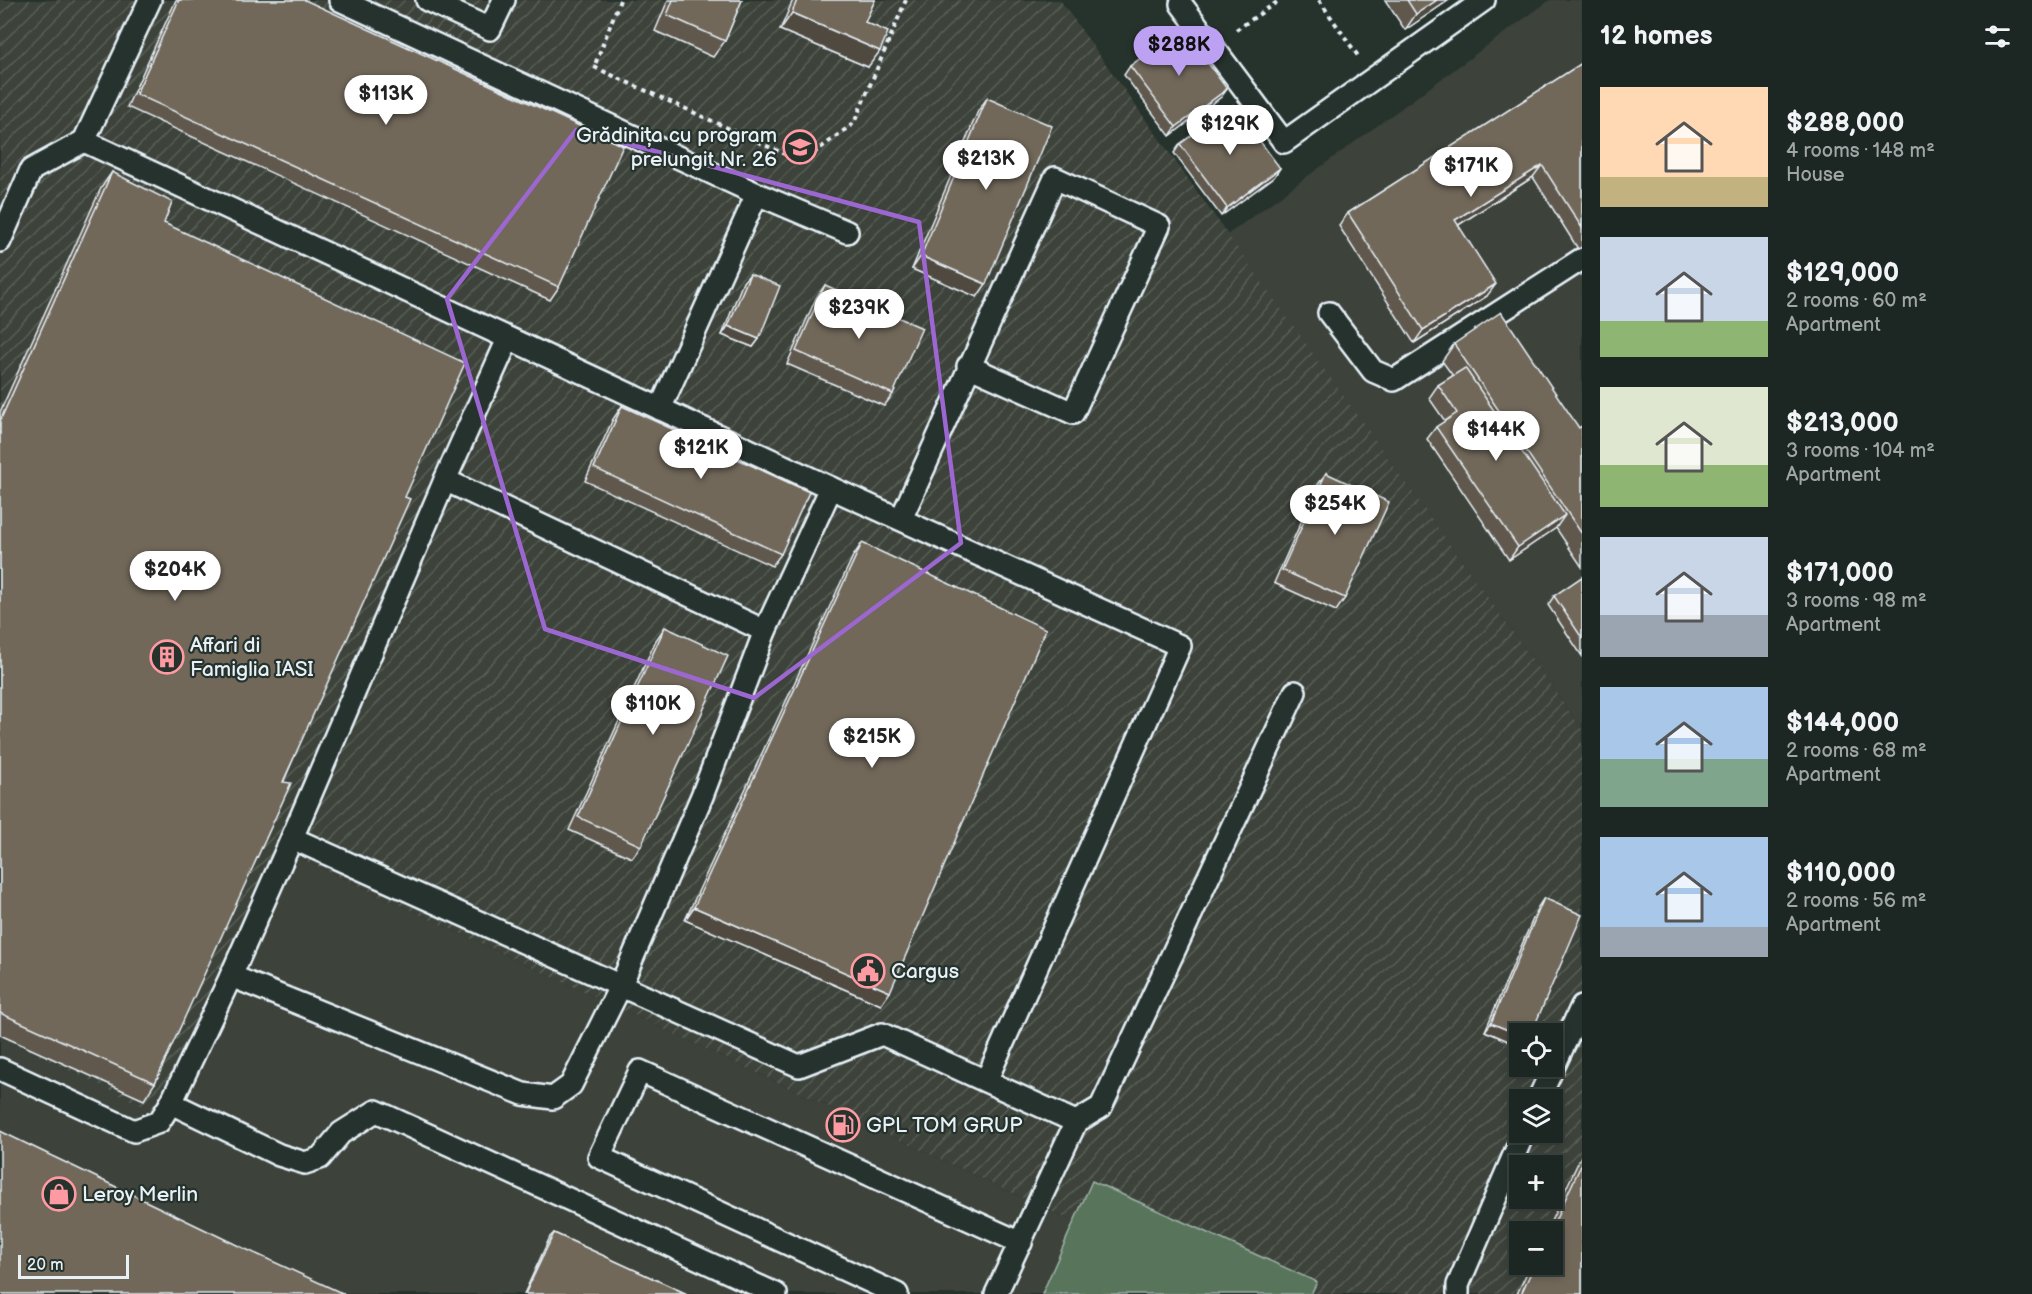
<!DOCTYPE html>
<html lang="en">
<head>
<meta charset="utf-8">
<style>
	body { margin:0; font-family:"Balsamiq Sans",sans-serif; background:#252e2a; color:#f1f3f6; height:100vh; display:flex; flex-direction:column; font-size:22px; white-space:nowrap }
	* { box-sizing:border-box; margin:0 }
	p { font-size:20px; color:#a0a5a5 }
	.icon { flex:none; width:33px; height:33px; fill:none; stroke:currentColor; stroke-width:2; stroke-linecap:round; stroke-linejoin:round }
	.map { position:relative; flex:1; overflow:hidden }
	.side { display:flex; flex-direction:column; background:#1c2622; width:450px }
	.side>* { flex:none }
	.tools { position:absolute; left:1509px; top:1023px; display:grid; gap:12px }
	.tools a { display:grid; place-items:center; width:54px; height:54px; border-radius:0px; background:#1c2622; box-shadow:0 3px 9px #0003,0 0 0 2px #3a4340; font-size:30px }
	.scale { position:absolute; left:18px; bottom:15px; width:111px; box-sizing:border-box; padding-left:6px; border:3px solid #e8f1f8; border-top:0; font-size:16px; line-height:21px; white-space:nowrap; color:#e8f1f8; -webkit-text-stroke:4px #26332d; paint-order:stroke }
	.price { position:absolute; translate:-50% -51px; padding:0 14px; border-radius:21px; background:#fff; color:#222; font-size:20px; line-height:39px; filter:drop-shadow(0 2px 3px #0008) }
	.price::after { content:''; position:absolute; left:50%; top:36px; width:18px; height:14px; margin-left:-9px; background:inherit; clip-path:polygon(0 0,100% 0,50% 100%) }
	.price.active { background:#bca0f2; color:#111 }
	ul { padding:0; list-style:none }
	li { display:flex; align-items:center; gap:18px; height:150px; padding:0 18px }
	li span { display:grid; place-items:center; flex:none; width:168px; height:120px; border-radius:0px; color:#555 }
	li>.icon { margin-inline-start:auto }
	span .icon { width:72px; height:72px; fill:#fffc; stroke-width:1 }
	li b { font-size:26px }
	h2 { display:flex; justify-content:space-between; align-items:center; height:72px; padding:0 18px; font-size:26px }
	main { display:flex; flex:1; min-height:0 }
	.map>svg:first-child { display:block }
</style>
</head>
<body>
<main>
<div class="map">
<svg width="1582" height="1294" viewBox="0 0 1582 1294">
	<defs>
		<pattern id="industrial-furrows" width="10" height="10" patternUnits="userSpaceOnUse" patternTransform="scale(1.5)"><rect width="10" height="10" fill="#3c433a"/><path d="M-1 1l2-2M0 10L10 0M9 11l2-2" fill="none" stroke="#585f57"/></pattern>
	</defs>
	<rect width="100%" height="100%" fill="#26332d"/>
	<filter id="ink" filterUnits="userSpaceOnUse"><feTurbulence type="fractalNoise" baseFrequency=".0167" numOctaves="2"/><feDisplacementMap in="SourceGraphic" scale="12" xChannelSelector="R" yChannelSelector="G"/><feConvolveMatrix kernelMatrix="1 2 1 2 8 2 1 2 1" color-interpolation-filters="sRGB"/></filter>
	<g filter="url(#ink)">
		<g fill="#3c433a">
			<path d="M1550,0H1582V729L1227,235Z"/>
			<path d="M291,854L1227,1294H0V1037L170,1118Z"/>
		</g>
		<path fill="url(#industrial-furrows)" fill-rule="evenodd" d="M0,0H1060L1582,729V1294H1227L291,854L170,1119L0,1037ZM1520,1034H1552V1066H1520ZM1520,1100H1552V1132H1520ZM1520,1166H1552V1198H1520ZM1520,1232H1552V1264H1520Z"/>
		<path fill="#59755c" stroke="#a0b3aa" stroke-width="1.5" d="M1092,1181L1317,1282L1311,1294H1042Z"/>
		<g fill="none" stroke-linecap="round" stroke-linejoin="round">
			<g stroke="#e8f1f8" stroke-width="26">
				<g id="service">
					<path d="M340,0L757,194L847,232"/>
					<path d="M427,0L490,29L504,0"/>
					<path d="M1181,4L1284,142L1484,0"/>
					<path d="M84,141L831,488L1180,646L986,1081"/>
					<path d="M0,241L31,170L84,141L150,0"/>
					<path d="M1329,313L1373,371L1394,380L1582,259"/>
					<path d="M660,409L757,194"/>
					<path d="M445,480L765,631"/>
					<path d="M901,519L1055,178L1159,226L1073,413L968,366"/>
					<path d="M292,838L799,1066L882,1034L1076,1122"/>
					<path d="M231,976L523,1094L553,1098L571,1085L620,987L702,796L765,631L831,488"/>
					<path d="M0,1069L134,1131L159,1122L171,1103L231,976L292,838L445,480L508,339"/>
					<path d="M1538,1100L1582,1006"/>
					<path d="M171,1103L279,1155L305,1163L320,1158L341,1133L376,1111L776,1294"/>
					<path d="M897,1294L599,1157L640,1071L1021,1243"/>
					<path d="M996,1294L1076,1122L1101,1107L1295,692"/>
					<path d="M1458,1294V1285L1524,1132"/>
				</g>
			</g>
			<g stroke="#e8f1f8" stroke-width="4" stroke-dasharray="4.5 4.5" stroke-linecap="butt">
				<path d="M620,0L594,67L802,162L854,123L906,0"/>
				<path d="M1319,0L1358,56"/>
				<path d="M1236,30L1280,0"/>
			</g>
			<use href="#service" stroke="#26332d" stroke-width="21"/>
		</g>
		<g fill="#61594d" stroke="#e8f1f8" stroke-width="1.5">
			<path d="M176,0H305L559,287L550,300L127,107Z"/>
			<path d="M668,0H742L725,41L713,57L655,31Z"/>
			<path d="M793,0H875L865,22L868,67L780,30Z"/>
			<path d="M1385,0H1449L1405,30Z"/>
			<path d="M1582,63V247L1578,249L1533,177L1458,225L1487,296L1414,343L1339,226L1348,213Z"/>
			<path d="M1130,66L1227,89L1221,97L1170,136L1124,75Z"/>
			<path d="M987,98L977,297L912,269L978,111Z"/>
			<path d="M1180,144L1280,168L1274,177L1221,216L1174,153Z"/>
			<path d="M112,172L164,223L405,497L155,1083L144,1100L0,1035V412L101,188Z"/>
			<path d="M750,274L759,339L753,347L722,335L743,282Z"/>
			<path d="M825,285L893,394L884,406L787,364L816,298Z"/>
			<path d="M1454,344L1579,428L1582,426V567L1556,528L1509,560L1427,439L1436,427L1445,421L1429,398L1438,385L1453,376L1442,361Z"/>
			<path d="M622,406L781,554L772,566L585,481L613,419Z"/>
			<path d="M1326,473L1345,598L1336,611L1274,583L1317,486Z"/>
			<path d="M862,543L881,1005L685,920L853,556Z"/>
			<path d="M1582,577V656L1548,605L1554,596Z"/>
			<path d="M665,627L641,846L632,858L569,830L656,640Z"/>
			<path d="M1544,898L1520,1034V1046L1485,1031L1538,907Z"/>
			<path d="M1582,1154V1294H1517L1531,1264H1552V1232H1546Z"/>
			<path d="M554,1233L687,1294H524L550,1237Z"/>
		</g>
		<g fill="#4f493f" stroke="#e8f1f8" stroke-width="1.5">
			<path d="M1437,0H1449L1405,30L1416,14Z"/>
			<path d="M792,13L880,51L868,67L780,30Z"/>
			<path d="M1227,89L1221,97L1170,136L1176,127Z"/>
			<path d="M1542,165L1533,177L1446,233L1455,220Z"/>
			<path d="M1280,168L1274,177L1221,216L1227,208Z"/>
			<path d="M921,256L986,284L977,297L912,269Z"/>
			<path d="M1496,284L1487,296L1414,343L1423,330Z"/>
			<path d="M728,326L759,339L753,347L722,335Z"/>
			<path d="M1565,515L1556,528L1509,560L1518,547Z"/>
			<path d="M694,907L890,992L881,1005L685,920Z"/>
			<path d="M1491,1023L1520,1035V1046L1485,1031Z"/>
		</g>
		<g fill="#71685a" stroke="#e8f1f8" stroke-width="1.5">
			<path d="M179,0H305L623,146L559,287L136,94Z"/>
			<path d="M673,0H742L725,41L667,15Z"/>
			<path d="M797,0H875L865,22L888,32L880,51L792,13Z"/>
			<path d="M1407,0H1437L1416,14Z"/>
			<path d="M1182,28L1227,89L1176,127L1130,66Z"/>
			<path d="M1582,63V228L1542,165L1455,220L1496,284L1423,330L1348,213Z"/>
			<path d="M987,98L1052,126L986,284L921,256Z"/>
			<path d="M1233,105L1280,168L1227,208L1180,144Z"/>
			<path d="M112,172L172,202L164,223L465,363L405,497L410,499L283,782L291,783L155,1083L0,1013V421Z"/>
			<path d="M750,274L780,286L759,339L728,326Z"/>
			<path d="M825,285L922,328L893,394L796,351Z"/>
			<path d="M1501,312L1579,428L1582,426V534L1454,344Z"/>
			<path d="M1465,368L1565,515L1518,547L1436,427L1457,413L1438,385Z"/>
			<path d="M622,406L809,492L781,554L594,468Z"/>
			<path d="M1326,473L1389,502L1345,598L1282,570Z"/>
			<path d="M862,543L1046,629L890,992L694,907Z"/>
			<path d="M1582,577V638L1554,596Z"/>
			<path d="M665,627L728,656L641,846L578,817Z"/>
			<path d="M1544,898L1582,915L1531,1034H1520V1035L1491,1023Z"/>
			<path d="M0,1131L239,1246L344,1294H0Z"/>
			<path d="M1582,1163V1294H1521L1535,1264H1552V1232H1550Z"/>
			<path d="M554,1233L687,1294H525Z"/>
		</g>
	</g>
	<path fill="none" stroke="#9c67d0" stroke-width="4.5" stroke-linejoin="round" d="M576,130L919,222L961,543L754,698L545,629L447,299Z"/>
	<defs>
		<g id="school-ring" transform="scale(1.725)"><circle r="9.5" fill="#26332d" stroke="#ff9aa2" stroke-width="1.5"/><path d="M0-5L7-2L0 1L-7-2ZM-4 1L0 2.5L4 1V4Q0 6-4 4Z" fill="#ff9aa2"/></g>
		<g id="building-ring" transform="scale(1.725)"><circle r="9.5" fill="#26332d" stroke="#ff9aa2" stroke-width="1.5"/><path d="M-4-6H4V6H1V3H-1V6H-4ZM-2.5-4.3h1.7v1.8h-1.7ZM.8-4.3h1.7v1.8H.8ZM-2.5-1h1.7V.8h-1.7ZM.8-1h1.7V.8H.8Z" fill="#ff9aa2"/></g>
		<g id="civic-ring" transform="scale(1.725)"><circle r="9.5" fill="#26332d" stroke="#ff9aa2" stroke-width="1.5"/><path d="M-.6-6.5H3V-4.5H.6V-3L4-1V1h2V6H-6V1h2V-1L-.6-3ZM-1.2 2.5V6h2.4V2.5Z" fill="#ff9aa2"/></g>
		<g id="fuel-ring" transform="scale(1.725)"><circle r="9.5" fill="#26332d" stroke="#ff9aa2" stroke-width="1.5"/><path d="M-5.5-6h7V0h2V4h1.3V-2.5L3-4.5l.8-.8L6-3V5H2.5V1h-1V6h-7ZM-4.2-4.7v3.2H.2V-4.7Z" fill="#ff9aa2"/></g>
		<g id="shop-ring" transform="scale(1.725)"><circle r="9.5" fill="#26332d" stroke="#ff9aa2" stroke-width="1.5"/><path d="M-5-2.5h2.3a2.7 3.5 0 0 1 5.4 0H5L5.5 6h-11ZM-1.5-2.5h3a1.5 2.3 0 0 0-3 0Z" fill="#ff9aa2"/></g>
	</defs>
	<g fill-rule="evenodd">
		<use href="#school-ring" x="800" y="147"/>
		<use href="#building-ring" x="167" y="657"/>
		<use href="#civic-ring" x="868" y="971"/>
		<use href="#fuel-ring" x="843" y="1125"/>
		<use href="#shop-ring" x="59" y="1194"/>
	</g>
	<g text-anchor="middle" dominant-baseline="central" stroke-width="4.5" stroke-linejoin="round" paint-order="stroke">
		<g font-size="21" fill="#e8f1f8" stroke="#26332d" text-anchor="start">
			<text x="777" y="135" text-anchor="end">Grădinița cu program<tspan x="777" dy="24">prelungit Nr. 26</tspan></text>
			<text x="190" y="645">Affari di<tspan x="190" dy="24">Famiglia IASI</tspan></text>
			<text x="891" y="971">Cargus</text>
			<text x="866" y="1125">GPL TOM GRUP</text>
			<text x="82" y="1194">Leroy Merlin</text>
		</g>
	</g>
</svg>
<div class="tools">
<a><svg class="icon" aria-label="locate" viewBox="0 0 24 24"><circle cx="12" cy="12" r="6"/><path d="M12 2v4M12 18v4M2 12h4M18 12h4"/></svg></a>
<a><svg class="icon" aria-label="layers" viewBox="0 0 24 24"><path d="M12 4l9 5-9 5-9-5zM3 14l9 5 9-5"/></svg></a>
<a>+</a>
<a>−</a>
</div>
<div class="scale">20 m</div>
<b class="price active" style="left:1179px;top:77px">$288K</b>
<b class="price" style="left:386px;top:126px">$113K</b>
<b class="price" style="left:1230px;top:156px">$129K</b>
<b class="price" style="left:986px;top:191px">$213K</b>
<b class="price" style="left:1471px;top:198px">$171K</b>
<b class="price" style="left:859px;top:340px">$239K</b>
<b class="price" style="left:1496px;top:462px">$144K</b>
<b class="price" style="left:701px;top:480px">$121K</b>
<b class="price" style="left:1335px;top:536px">$254K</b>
<b class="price" style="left:175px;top:602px">$204K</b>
<b class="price" style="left:653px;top:736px">$110K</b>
<b class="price" style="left:872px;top:769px">$215K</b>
</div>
<section class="side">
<h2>12 homes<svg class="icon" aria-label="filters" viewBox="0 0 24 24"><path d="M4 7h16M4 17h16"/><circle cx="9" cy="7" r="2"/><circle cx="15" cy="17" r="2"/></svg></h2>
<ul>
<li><span style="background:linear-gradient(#ffd9b3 75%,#c2b280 0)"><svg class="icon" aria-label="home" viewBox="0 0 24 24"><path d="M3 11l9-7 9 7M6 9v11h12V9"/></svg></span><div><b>$288,000</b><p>4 rooms · 148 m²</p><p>House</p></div></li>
<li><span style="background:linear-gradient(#c9d6e8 70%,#8fb573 0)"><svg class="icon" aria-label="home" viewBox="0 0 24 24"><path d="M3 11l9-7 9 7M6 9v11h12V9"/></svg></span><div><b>$129,000</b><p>2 rooms · 60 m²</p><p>Apartment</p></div></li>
<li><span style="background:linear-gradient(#dfe7d0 65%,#8fb573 0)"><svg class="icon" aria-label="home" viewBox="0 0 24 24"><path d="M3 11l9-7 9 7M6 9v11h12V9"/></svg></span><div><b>$213,000</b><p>3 rooms · 104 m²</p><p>Apartment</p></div></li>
<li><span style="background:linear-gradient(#c9d6e8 65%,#9aa5b1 0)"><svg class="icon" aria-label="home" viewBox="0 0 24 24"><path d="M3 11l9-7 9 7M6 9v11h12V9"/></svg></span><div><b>$171,000</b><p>3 rooms · 98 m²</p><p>Apartment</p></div></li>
<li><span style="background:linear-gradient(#a9c7e8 60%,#7fa58c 0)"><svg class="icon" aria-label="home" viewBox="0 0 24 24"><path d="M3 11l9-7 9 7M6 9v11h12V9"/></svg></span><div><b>$144,000</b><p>2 rooms · 68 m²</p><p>Apartment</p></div></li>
<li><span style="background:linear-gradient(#a9c7e8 75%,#9aa5b1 0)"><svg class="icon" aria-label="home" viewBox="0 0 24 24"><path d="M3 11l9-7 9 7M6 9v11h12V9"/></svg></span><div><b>$110,000</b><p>2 rooms · 56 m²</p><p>Apartment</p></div></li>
</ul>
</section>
</main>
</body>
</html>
